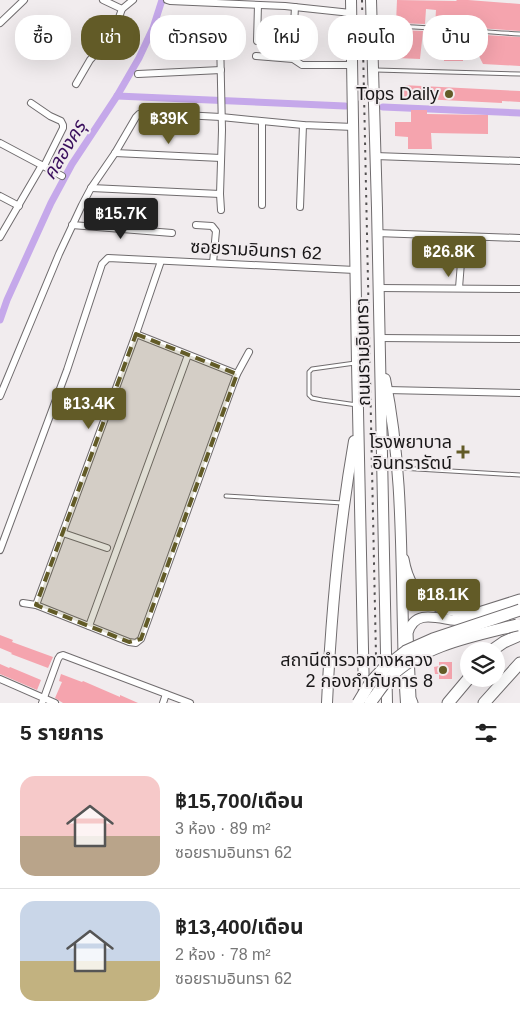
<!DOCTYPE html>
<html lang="th">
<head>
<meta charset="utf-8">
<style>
	body { margin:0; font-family:Helvetica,"Noto Sans Thai",sans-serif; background:#f2f2f2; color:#222; height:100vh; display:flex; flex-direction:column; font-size:19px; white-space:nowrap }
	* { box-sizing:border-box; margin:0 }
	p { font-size:16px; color:#767676 }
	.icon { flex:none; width:28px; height:28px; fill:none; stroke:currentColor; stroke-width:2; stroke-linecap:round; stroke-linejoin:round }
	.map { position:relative; height:703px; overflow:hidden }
	.details { display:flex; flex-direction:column; background:#fff; flex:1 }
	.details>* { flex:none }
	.guide { position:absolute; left:15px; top:15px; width:490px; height:45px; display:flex; gap:10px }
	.controls { position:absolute; left:460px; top:642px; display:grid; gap:10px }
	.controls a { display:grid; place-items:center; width:45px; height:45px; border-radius:50%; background:#fff; box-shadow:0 5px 20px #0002; font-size:25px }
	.price { position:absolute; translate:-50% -42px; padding:0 11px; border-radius:5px; background:#625b27; color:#fff; font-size:16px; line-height:32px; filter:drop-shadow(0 1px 2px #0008) }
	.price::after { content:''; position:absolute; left:50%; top:30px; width:15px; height:11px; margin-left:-8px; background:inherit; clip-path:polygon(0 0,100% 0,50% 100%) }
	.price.active { background:#222; color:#fff }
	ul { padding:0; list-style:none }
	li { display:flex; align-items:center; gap:15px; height:125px; padding:0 20px }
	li+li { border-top:1px solid #e0e0e0 }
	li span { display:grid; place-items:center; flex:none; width:140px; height:100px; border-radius:15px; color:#555 }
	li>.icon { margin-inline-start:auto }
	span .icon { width:60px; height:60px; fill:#fffc; stroke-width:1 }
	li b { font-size:21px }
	h2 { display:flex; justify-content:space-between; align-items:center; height:60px; padding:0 20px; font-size:21px }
	.chip { padding:0 18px; border-radius:20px; background:#fff; box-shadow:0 5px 20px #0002; font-size:18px; line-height:45px }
	.chip.active { background:#625b27; color:#fff }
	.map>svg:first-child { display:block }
</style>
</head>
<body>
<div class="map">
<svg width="520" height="703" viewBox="0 0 520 703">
	<rect width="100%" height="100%" fill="#f1ecee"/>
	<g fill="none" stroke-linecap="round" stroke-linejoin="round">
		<g stroke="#c5a8ea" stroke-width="7">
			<path d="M117,96L345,106"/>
			<path d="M383,107L520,113"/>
			<path d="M0,320L7,300L51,203L72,164L117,96L139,58L153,28L162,0"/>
		</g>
	</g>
	<g fill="#f5a4ae">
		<path d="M397,0L456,1L457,0H468L520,4V31L435,25L436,10L426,9L425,24L396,23Z"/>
		<path d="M398,30L423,31L420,59L396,58L397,45L408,46Z"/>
		<path d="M468,34L520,37V66L483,64L477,52L484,39L468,38Z"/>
		<path d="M444,50L463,51V61H444Z"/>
		<path d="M402,85L520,91V102L502,101V103L402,98Z"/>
		<path d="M411,110H427V114L488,115V134L431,133L432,149H408V137L395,136V122H411Z"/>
		<path d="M0,635L13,640L12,642L53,657L48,668L11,654L12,653L0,648Z"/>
		<path d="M439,662H452V679H439V674H435L434,667L439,666Z"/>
		<path d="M0,664L9,668L10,667L41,680L37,690L0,674Z"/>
		<path d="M61,674L82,682L83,681L120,697V695L138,703H63L55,698L62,682L59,681Z"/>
	</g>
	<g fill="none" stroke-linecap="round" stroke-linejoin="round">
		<g stroke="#706c6e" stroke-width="5">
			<g id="service">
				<path d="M375,25C423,27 471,31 520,34"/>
				<path d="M376,70L520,74"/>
				<path d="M355,363L312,369L309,372V395L312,398L322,400L357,405"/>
				<path d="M400,468L520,475"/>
				<path d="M226,496L343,503"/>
			</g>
		</g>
		<g stroke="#706c6e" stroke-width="8">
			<g id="minor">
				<path d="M103,0L122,9"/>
				<path d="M167,0L170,1L285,6L351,13"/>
				<path d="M0,23L24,0"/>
				<path d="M163,30H212L217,33L220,38L222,130L220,194L221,210"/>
				<path d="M257,41L258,5"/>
				<path d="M293,43L295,7"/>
				<path d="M256,56L293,59L302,65H353"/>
				<path d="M138,74L221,70"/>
				<path d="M76,84L90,60L113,34L122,9L133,0"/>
				<path d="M31,103L50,116L61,121L63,125V128L44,166"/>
				<path d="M0,143L62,176"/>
				<path d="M115,153L221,158"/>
				<path d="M375,156L520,161"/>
				<path d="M91,188L220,194"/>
				<path d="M0,196L19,206"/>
				<path d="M262,205V122"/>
				<path d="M300,207L303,125"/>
				<path d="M72,225L172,233"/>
				<path d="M196,225L212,226L216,231L213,263"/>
				<path d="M376,233L520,238"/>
				<path d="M0,237L42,165"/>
				<path d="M378,288L520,289"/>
				<path d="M459,288L463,237"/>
				<path d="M136,334L237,374"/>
				<path d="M379,338L520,339"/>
				<path d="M387,390L520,393"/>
				<path d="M0,396L59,254L82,205L91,188L115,153L136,117L139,114L145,113L221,117L303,125L354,127"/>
				<path d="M63,533L107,548"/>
				<path d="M0,550L67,370L102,264L108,258L355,270"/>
				<path d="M23,603L36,605L129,642L136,643L141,639L231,390L237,374L249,352"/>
				<path d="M36,605L136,334L161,261"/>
				<path d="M89,626L188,355"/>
				<path d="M0,679L55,703"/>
				<path d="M42,703L58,659L60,656L63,655L190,703"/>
				<path d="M163,703L166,694"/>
			</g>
		</g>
		<g stroke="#706c6e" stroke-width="11">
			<g id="secondary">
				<path d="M404,559C412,605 443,615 485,613"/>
				<path d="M413,703L411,698L408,633C414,611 433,617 451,620C460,621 469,622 478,621"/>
			</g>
		</g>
		<g stroke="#706c6e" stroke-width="12">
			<g id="primary">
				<path d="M351,0L357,363L364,696"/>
				<path d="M371,0L377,208L387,703"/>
				<path d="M385,379C402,462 401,546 403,630C403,655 404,679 406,703"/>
				<path d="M327,703C331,615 339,527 354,441"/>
			</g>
		</g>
		<g stroke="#706c6e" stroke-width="13">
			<g id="motorway">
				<path d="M479,613L520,600"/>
				<path d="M491,651L504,642L520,635"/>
				<path d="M448,703L469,678"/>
				<path d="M484,703L520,663"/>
			</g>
		</g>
		<use href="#service" stroke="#fff" stroke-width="3"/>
		<use href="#minor" stroke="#fff" stroke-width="6"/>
		<use href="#secondary" stroke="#fff" stroke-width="9"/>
		<use href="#primary" stroke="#fff" stroke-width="10"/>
		<use href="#motorway" stroke="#fff" stroke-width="11"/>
		<path stroke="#535051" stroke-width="2" stroke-dasharray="2.5 5" stroke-linecap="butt" d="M362,0L377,703"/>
		<g stroke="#706c6e" stroke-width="13" stroke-linecap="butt">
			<path id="trunk-bridge" d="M370,703C376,695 382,686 389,678C422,645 473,636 517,625"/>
		</g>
		<g stroke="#706c6e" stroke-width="13" stroke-linecap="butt">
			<path id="motorway-bridge" d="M358,703L370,683L383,669L406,651L433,639L520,610"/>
		</g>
		<use href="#trunk-bridge" stroke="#fff" stroke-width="11"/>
		<use href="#motorway-bridge" stroke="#fff" stroke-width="11"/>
	</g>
	<path fill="#625b27" fill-opacity="0.2" stroke="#625b27" stroke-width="4" stroke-dasharray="10 6" stroke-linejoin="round" d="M136,334L237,374L141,639L129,642L36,605Z"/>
	<g fill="#625b27" stroke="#f1ecee" stroke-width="2">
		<circle cx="449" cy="94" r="5"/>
		<path d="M460.5 444.5h5v5h5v5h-5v5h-5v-5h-5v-5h5z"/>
		<circle cx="443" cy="670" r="5"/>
	</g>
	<g text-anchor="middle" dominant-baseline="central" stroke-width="4" stroke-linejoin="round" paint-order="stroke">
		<g font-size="18" fill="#181617" stroke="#f1ecee" text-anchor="end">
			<text x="439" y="94">Tops Daily</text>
			<text x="452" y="442">โรงพยาบาล<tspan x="452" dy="21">อินทรารัตน์</tspan></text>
			<text x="433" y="660">สถานีตำรวจทางหลวง<tspan x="433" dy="21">2 กองกำกับการ 8</tspan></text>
		</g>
		<g font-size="18" fill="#181617" stroke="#f1ecee">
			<text transform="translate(256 250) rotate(3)">ซอยรามอินทรา 62</text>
			<text transform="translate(363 352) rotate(-91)">ถนนรามอินทรา</text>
		</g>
		<g font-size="19" font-style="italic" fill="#3a0f5d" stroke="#f1ecee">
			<text transform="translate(64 150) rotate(-59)">คลองครุ</text>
		</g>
	</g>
</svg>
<div class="controls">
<a><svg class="icon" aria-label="layers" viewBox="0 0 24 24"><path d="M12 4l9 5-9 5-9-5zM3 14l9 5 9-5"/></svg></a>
</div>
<b class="price" style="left:169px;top:145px">฿39K</b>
<b class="price active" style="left:121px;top:240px">฿15.7K</b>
<b class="price" style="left:449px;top:278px">฿26.8K</b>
<b class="price" style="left:89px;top:430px">฿13.4K</b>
<b class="price" style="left:443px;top:621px">฿18.1K</b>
<div class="guide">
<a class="chip">ซื้อ</a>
<a class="chip active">เช่า</a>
<a class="chip">ตัวกรอง</a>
<a class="chip">ใหม่</a>
<a class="chip">คอนโด</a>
<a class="chip">บ้าน</a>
</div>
</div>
<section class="details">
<h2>5 รายการ<svg class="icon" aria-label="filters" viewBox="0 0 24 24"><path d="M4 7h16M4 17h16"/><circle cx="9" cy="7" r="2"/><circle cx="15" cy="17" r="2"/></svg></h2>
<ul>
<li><span style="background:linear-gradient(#f6c9c9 60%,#b9a48a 0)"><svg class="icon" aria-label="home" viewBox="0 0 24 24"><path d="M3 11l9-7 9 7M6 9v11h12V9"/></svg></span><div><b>฿15,700/เดือน</b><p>3 ห้อง · 89 m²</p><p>ซอยรามอินทรา 62</p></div></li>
<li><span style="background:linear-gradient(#c9d6e8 60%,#c2b280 0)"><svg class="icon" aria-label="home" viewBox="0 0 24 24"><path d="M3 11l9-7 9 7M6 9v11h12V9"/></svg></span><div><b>฿13,400/เดือน</b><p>2 ห้อง · 78 m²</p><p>ซอยรามอินทรา 62</p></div></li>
</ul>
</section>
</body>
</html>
